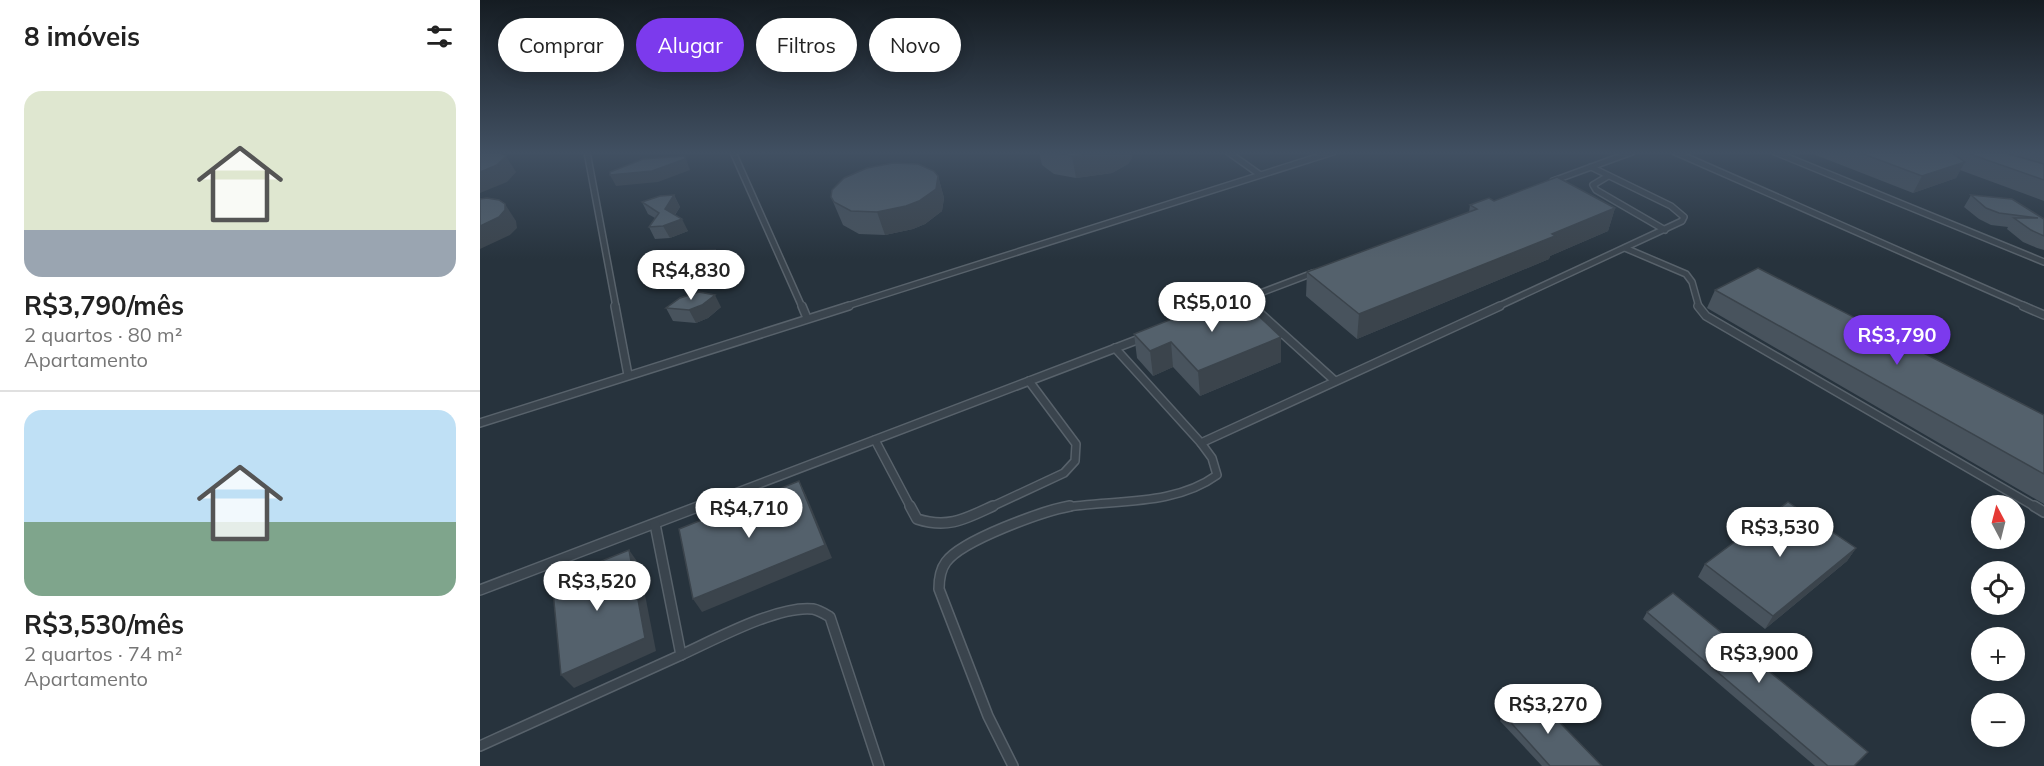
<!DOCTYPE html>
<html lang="pt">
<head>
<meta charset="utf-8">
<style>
	body { margin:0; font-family:Mulish,sans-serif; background:#f6f6f6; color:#222; height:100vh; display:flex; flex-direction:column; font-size:22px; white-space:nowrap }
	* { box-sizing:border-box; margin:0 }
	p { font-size:20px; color:#767676 }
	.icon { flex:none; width:33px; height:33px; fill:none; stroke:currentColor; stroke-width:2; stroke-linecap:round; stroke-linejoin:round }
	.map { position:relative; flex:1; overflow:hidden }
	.details { display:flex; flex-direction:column; background:#fff; width:480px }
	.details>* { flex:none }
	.hud { position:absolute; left:18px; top:18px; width:570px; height:54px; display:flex; gap:12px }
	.needle { width:39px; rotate:353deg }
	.tools { position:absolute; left:1491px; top:495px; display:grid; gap:12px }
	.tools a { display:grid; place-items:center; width:54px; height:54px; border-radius:50%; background:#fff; box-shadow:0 3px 15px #0003; font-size:30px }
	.price { position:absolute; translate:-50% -51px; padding:0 14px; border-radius:21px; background:#fff; color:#222; font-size:20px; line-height:39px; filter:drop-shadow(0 2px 3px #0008) }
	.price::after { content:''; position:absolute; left:50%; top:36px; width:18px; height:14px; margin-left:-9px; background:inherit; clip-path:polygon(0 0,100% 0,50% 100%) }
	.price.selected { background:#7c3aed; color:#fff }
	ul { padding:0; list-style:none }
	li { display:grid; align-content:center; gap:12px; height:318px; padding:0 24px }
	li+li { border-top:2px solid #e0e0e0 }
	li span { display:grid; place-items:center; height:186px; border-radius:18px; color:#555 }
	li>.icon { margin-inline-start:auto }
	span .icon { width:108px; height:108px; fill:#fffc; stroke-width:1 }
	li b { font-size:26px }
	h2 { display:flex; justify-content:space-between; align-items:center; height:72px; padding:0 24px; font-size:26px }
	.chip { padding:0 21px; border-radius:27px; background:#fff; box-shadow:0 3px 15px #0003; font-size:21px; line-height:54px }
	.chip.selected { background:#7c3aed; color:#fff }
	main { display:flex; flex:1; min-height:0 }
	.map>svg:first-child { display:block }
</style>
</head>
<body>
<main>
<section class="details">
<h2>8 imóveis<svg class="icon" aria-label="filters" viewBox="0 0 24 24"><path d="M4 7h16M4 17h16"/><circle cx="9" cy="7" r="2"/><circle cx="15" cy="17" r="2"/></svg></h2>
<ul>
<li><span style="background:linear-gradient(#dfe7d0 75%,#9aa5b1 0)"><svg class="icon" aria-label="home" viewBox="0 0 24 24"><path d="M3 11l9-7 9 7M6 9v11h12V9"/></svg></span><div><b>R$3,790/mês</b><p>2 quartos · 80 m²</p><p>Apartamento</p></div></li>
<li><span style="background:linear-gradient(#bfe0f5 60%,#7fa58c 0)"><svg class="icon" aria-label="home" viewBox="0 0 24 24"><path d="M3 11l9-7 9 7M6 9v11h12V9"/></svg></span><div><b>R$3,530/mês</b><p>2 quartos · 74 m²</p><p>Apartamento</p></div></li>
</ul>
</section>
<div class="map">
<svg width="1564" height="766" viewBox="0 0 1564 766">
	<rect width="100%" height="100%" fill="#27333d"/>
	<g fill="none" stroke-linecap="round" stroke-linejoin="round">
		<g stroke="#58626b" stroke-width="8">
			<g id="lane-far2">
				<path d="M107,152L136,307"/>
				<path d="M253,152L322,307"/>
				<path d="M748,152L779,174"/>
				<path d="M1195,152L1547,307"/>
				<path d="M1295,152L1564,262"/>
				<path d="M1128,176L1113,185L1116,190L1185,230"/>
				<path d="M1073,181L1152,152"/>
				<path d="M1145,248L1206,274L1212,282L1219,307"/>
				<path d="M764,299L773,307"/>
				<path d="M754,303L833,273"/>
				<path d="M364,307L853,152"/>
				<path d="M1017,307L1202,221L1204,217L1191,206L1111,167"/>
			</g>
		</g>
		<g stroke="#58626b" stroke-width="10">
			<g id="lane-far1">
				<path d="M135,306L148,375"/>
				<path d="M322,306L327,318"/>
				<path d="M772,306L855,381"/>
				<path d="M1218,306L1226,316L1557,508"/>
				<path d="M1543,306L1564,315"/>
				<path d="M635,348L721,443L1020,306"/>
				<path d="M0,423L369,306"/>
				<path d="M395,440L431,508"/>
				<path d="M216,508L662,338"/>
				<path d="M509,508L584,473L595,461L596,444L549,381"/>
				<path d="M581,508C633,499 693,507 737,475L732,458L721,443"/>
			</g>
		</g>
		<g stroke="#58626b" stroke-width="12">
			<g id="lane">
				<path d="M430,506L437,519C468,529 485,519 513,506"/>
				<path d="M1554,506L1564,512"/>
				<path d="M0,590L220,506"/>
				<path d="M201,655C234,640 298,605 333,609C339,610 345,614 350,617L399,766"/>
				<path d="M0,746L201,655L175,524"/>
				<path d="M533,766L508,716L459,589C459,579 460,570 466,562C482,540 563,511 590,506"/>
			</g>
		</g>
		<use href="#lane-far2" stroke="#3a444d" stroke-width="5"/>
		<use href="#lane-far1" stroke="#3a444d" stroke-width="7"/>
		<use href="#lane" stroke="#3a444d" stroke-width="9"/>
	</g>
	<g fill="#48535d">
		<path d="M559,152H651L652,158L648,164L632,173L596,178L574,174L562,165Z"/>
		<path d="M1328,152H1564V201L1480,170L1476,178L1433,193Z"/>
		<path d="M458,176L464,198L462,211L445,224L433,229L405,235L379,234L363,225L351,197Z"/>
		<path d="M194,195L200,207L195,215L208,231L190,238L175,239L169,227L175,218L168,214L162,202Z"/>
		<path d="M1491,195L1564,219V250L1557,248L1543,242L1527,229L1528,227L1511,225L1499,219L1484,207Z"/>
		<path d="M1014,201L1135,208L1128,231L1070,256L1069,259L877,339L826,296L827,272L989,212L990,205Z"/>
		<path d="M1235,290L1564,415V504L1227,308Z"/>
		<path d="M241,307L228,318L216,323L193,321L186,308Z"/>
		<path d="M654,334L801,337V362L720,396L693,367L673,376L657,358Z"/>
		<path d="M1376,548L1367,561L1285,629L1218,577L1225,564Z"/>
		<path d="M1167,612L1375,766H1335L1163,619Z"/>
		<path d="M1023,714L1122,766H1062L1020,721Z"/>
	</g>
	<g fill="#3b444c">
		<path d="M624,152H652V158L648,164L632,173L596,178L592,156Z"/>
		<path d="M26,156L36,172L27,182L0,193V172Z"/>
		<path d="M205,156L210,170L178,182L136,186L130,175Z"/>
		<path d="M1485,162L1476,178L1433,193L1442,176Z"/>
		<path d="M458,176L464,198L462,211L445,224L433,229L405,235L397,212Z"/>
		<path d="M194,195L200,207L191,220L185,209Z"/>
		<path d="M25,204L36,221L37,228L30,235L0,249V226Z"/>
		<path d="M1135,208L1128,231L1070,256L1069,259L877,339L879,314Z"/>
		<path d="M202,219L208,231L190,238L183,226Z"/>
		<path d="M236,250L242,262L209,277L176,281L169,269Z"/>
		<path d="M235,295L241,307L228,318L216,323L209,310Z"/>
		<path d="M801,337V362L720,396L718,371Z"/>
		<path d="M691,342L693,367L673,376L670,351Z"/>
		<path d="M319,481L326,495L352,558L222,612L213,599Z"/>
		<path d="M1376,548L1367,561L1285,629L1293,616Z"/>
		<path d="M149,550L159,564L176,651L94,688L81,675Z"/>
	</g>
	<g fill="#54616c" stroke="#3b444c" stroke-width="1.5">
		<path d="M0,152H19L26,156L17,165L0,172Z"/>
		<path d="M570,152H624L592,156Z"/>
		<path d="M1378,152H1470L1485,162L1442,176Z"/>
		<path d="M1484,152H1522L1564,164V180Z"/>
		<path d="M205,156V159L172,171L130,175V172L163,159Z"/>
		<path d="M413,163L438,164L454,171L458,176L456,189L439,201L426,206L397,212L371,211L354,202L351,197L352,190L364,178L387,168Z"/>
		<path d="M1077,177L1135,208L1072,234L1075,236L879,314L827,272L997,209L990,205L1009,198L1014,201Z"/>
		<path d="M194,195L185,209L202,219L183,226L169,227L179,213L162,202L180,196Z"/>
		<path d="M1491,195L1532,199L1564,219V236L1551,230L1534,218H1558L1519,213L1506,208Z"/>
		<path d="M7,198L19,200L25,204V210L19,217L0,226V199Z"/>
		<path d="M236,250L203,265L169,269L188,255L200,251Z"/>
		<path d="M1278,268L1564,415V474L1235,290Z"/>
		<path d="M219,292L235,295L222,305L209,310L186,308L200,298Z"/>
		<path d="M755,294L801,337L718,371L691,342L670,351L654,334Z"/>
		<path d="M319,481L345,545L213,599L199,529Z"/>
		<path d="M1308,502L1376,548L1293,616L1225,564Z"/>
		<path d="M149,550L165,638L81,675L72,581Z"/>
		<path d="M1193,593L1388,752L1374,766H1348L1167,612Z"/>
		<path d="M1052,694L1122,766H1070L1023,714Z"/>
	</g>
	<linearGradient id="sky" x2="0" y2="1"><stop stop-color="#151c22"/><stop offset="0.59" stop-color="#415062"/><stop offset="1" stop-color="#415062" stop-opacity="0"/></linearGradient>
	<rect width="1564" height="259" fill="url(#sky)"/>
</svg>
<div class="tools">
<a><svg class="needle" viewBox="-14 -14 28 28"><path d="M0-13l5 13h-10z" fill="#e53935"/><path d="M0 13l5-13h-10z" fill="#767676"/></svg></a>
<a><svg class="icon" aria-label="locate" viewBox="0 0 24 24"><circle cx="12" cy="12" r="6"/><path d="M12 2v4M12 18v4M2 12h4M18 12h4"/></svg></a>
<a>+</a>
<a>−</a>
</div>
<b class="price" style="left:211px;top:301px">R$4,830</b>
<b class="price" style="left:732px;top:333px">R$5,010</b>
<b class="price selected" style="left:1417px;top:366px">R$3,790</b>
<b class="price" style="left:269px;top:539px">R$4,710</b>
<b class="price" style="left:1300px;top:558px">R$3,530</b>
<b class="price" style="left:117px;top:612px">R$3,520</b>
<b class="price" style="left:1279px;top:684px">R$3,900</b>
<b class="price" style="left:1068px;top:735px">R$3,270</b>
<div class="hud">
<a class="chip">Comprar</a>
<a class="chip selected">Alugar</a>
<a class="chip">Filtros</a>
<a class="chip">Novo</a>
</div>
</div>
</main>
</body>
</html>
